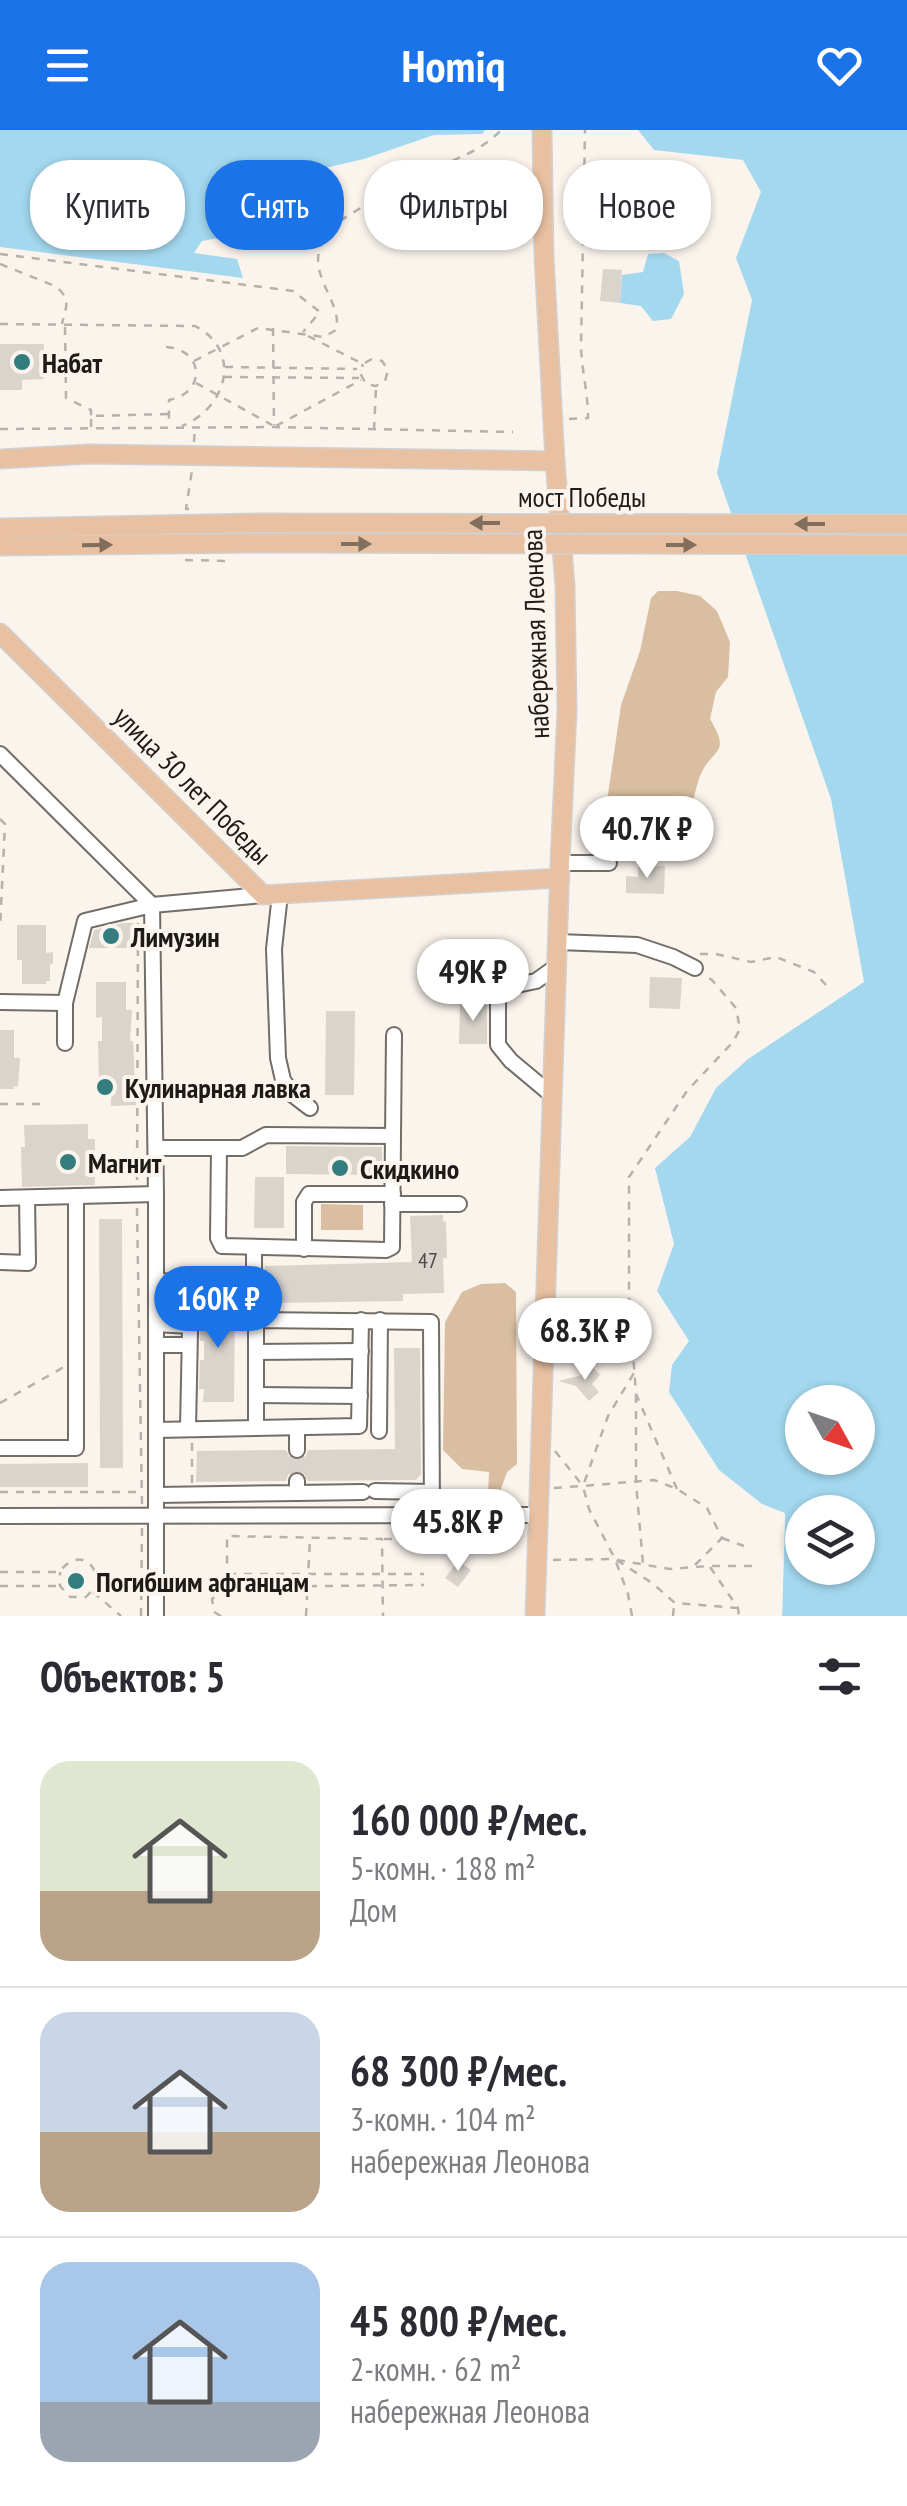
<!DOCTYPE html>
<html lang="ru">
<head>
<meta charset="utf-8">
<style>
	body { margin:0; font-family:"PT Sans Narrow",sans-serif; background:#f2f2f3; color:#2b2b33; height:100vh; display:flex; flex-direction:column; font-size:38px; white-space:nowrap }
	* { box-sizing:border-box; margin:0 }
	p { font-size:32px; color:#7c7c81 }
	.icon { flex:none; width:55px; height:55px; fill:none; stroke:currentColor; stroke-width:2; stroke-linecap:round; stroke-linejoin:round }
	.map { position:relative; height:1486px; overflow:hidden }
	.details { display:flex; flex-direction:column; background:#fff; flex:1 }
	.details>* { flex:none }
	.hud { position:absolute; left:30px; top:30px; width:848px; height:90px; display:flex; gap:20px }
	.needle { width:65px; rotate:130deg }
	.tools { position:absolute; left:785px; top:1255px; display:grid; gap:20px }
	.tools a { display:grid; place-items:center; width:90px; height:90px; border-radius:50%; background:#fff; box-shadow:0 2px 8px #0004; font-size:50px }
	.price { position:absolute; translate:-50% -85px; padding:0 22px; border-radius:35px; background:#fff; color:#222; font-size:32px; line-height:65px; filter:drop-shadow(0 2px 5px #0008) }
	.price::after { content:''; position:absolute; left:50%; top:60px; width:30px; height:22px; margin-left:-15px; background:inherit; clip-path:polygon(0 0,100% 0,50% 100%) }
	.price.on { background:#1a73e8; color:#fff }
	ul { padding:0; list-style:none }
	li { display:flex; align-items:center; gap:30px; height:250px; padding:0 40px }
	li+li { border-top:2px solid #e1e1e2 }
	li span { display:grid; place-items:center; flex:none; width:280px; height:200px; border-radius:30px; color:#555 }
	li>.icon { margin-inline-start:auto }
	span .icon { width:120px; height:120px; fill:#fffc; stroke-width:1 }
	li b { font-size:42px }
	h2 { display:flex; justify-content:space-between; align-items:center; height:120px; padding:0 40px; font-size:42px }
	.chip { padding:0 35px; border-radius:40px; background:#fff; box-shadow:0 2px 8px #0004; font-size:35px; line-height:90px }
	.chip.on { background:#1a73e8; color:#fff }
	header { display:flex; justify-content:space-between; align-items:center; height:130px; padding:0 40px; background:#1a73e8; color:#fff; font-size:45px; font-weight:800 }
	.map>svg:first-child { display:block }
</style>
</head>
<body>
<header><svg class="icon" aria-label="menu" viewBox="0 0 24 24"><path d="M4 6h16M4 12h16M4 18h16"/></svg>Homiq<svg class="icon" aria-label="heart" viewBox="0 0 24 24"><path d="M12 20l-8-8c-3-5 5-10 8-4 3-6 11-1 8 4z"/></svg></header>
<div class="map">
<svg width="907" height="1486" viewBox="0 0 907 1486">
	<rect width="100%" height="100%" fill="#fbf4ed"/>
	<g fill="#d9bea1">
		<path d="M658,461H677L700,466L717,481L730,512L728,547L716,562L710,589C732,626 712,617 700,646C695,659 693,674 690,687L654,701L613,700L604,692L621,575L640,521L651,468Z"/>
		<path d="M321,1074L363,1075V1100H321Z"/>
		<path d="M505,1153L516,1162L517,1334L507,1342L498,1367L488,1364L489,1342L462,1339L443,1320L445,1192L462,1162L481,1154Z"/>
	</g>
	<g fill="#a3d8ef" fill-rule="evenodd">
		<path d="M0,0H485L482,4L434,5L364,29L294,45L266,48L259,57L266,78L274,83L276,99L263,98L252,107L229,106L202,111L194,123L237,129L243,148L0,117Z"/>
		<path d="M638,0H907V1486H782L785,1383L762,1374L719,1340L669,1262L672,1235L689,1211L657,1161L674,1114L655,1038L690,1007L716,958L748,929L864,852L831,669L717,343L752,170L736,128L761,62L743,30L654,20ZM802,1272H858V1328H802ZM802,1382H858V1438H802Z"/>
		<path d="M664,123L679,131L684,164L671,189L653,191L641,176L620,173L622,145L643,142L648,124Z"/>
	</g>
	<path fill="#fbf4ed" d="M767,1381L785,1383L782,1486H777L780,1386Z"/>
	<g fill="#dad4cd">
		<path d="M603,139L622,140L620,173L600,171Z"/>
		<path d="M0,214H44V249L22,250V260H0Z"/>
		<path d="M638,735L665,736L664,764L626,763V746L638,747Z"/>
		<path d="M122,793H134V818H89L94,800Z"/>
		<path d="M17,795H46V823L53,822V834H50V851H46V854H22V830H17Z"/>
		<path d="M650,847L682,848L680,879L649,878Z"/>
		<path d="M96,852H126V880H132L130,911H133L136,975L111,976V961H99L98,911H102V887L96,888Z"/>
		<path d="M460,874L487,875V914H459Z"/>
		<path d="M326,881H355L354,965H325Z"/>
		<path d="M0,900H14V928H20L18,957L14,956V959H0Z"/>
		<path d="M88,994V1009H95V1055L22,1057L21,1017H25L24,995Z"/>
		<path d="M286,1016L382,1017V1045L286,1044Z"/>
		<path d="M255,1047H284V1098H254Z"/>
		<path d="M443,1085V1092L446,1091L447,1128H443L444,1163L403,1164V1171L274,1173V1169H265V1136L412,1132L410,1086Z"/>
		<path d="M99,1089H122L123,1338H100Z"/>
		<path d="M204,1171H235L234,1272H203L204,1259H199L200,1230H204V1211H200L201,1180H204Z"/>
		<path d="M394,1218H420L421,1344L416,1350L308,1351L303,1342L296,1340L288,1345L286,1351L196,1352L197,1321L286,1320L291,1329L298,1330L306,1326L308,1320L395,1319Z"/>
		<path d="M591,1235L600,1245L592,1254L599,1262L589,1271L576,1256L558,1251L579,1246Z"/>
		<path d="M88,1333V1357H0V1334Z"/>
		<path d="M458,1431L471,1440L458,1457L445,1448Z"/>
	</g>
	<g fill="none" stroke-linecap="round" stroke-linejoin="round">
		<path stroke="#dad3cd" stroke-width="14" stroke-dasharray="14 7" stroke-linecap="butt" d="M297,1351V1320"/>
		<g stroke="#736d67" stroke-width="18">
			<g id="minor">
				<path d="M0,624L152,775L263,765"/>
				<path d="M560,733H609"/>
				<path d="M280,764L274,819L278,928L283,950L293,965L310,978"/>
				<path d="M558,812L637,815L673,827L695,838"/>
				<path d="M0,872L65,873L85,791L152,775L156,1064V1486"/>
				<path d="M65,913V873"/>
				<path d="M553,966L511,931L498,915V864L507,857L536,851L557,836"/>
				<path d="M393,1006L394,905"/>
				<path d="M156,1018H242L266,1005L393,1006L392,1117L386,1120L222,1116L218,1108L219,1018"/>
				<path d="M0,1068L156,1064"/>
				<path d="M392,1074H459"/>
				<path d="M304,1119V1072L309,1064H393"/>
				<path d="M0,1132L28,1133L27,1068"/>
				<path d="M156,1151L254,1154L256,1190"/>
				<path d="M254,1154V1118"/>
				<path d="M156,1194L190,1196"/>
				<path d="M156,1215H189"/>
				<path d="M256,1222L361,1221"/>
				<path d="M256,1265L360,1266"/>
				<path d="M188,1298L191,1153"/>
				<path d="M256,1298V1190L431,1192L432,1385"/>
				<path d="M297,1298V1320"/>
				<path d="M156,1300L359,1296L361,1190"/>
				<path d="M379,1301L380,1190"/>
				<path d="M0,1318H76V1066"/>
				<path d="M375,1361L432,1362"/>
				<path d="M297,1363L363,1362"/>
				<path d="M156,1365L297,1363V1351"/>
				<path d="M0,1386L538,1385"/>
				<path d="M485,1411L486,1385"/>
			</g>
		</g>
		<g stroke="#d2d1d1" stroke-width="21">
			<g id="major">
				<path d="M0,329L90,324L555,331"/>
				<path d="M0,398L258,393"/>
				<path d="M0,416L258,413"/>
				<path d="M0,503L263,765L560,748"/>
				<path d="M535,1486L560,733L567,580L565,456L555,331L544,127L542,0"/>
			</g>
		</g>
		<g stroke="#b7b1ab" stroke-width="2.5" stroke-dasharray="8 8" stroke-linecap="butt">
			<path d="M0,124L293,161L320,182L303,202"/>
			<path d="M0,134L55,156C72,169 66,176 62,194"/>
			<path d="M0,194L195,196C243,221 227,278 182,296"/>
			<path d="M65,197L66,268L91,280V286"/>
			<path d="M273,198L274,295"/>
			<path d="M308,206L363,234L372,229L382,231L388,240L385,251L376,256L366,254L360,243L363,234"/>
			<path d="M166,217C204,219 207,263 169,270V296"/>
			<path d="M194,231L258,198L324,207L336,200C343,174 310,148 320,118C327,96 346,87 364,76C385,64 405,52 426,42C453,30 480,22 501,0"/>
			<path d="M225,237L357,239"/>
			<path d="M224,247L359,248"/>
			<path d="M196,253L272,295"/>
			<path d="M569,289L588,288C588,263 582,242 581,217L585,0"/>
			<path d="M276,296L361,250"/>
			<path d="M91,297V286L168,284"/>
			<path d="M0,299L274,297L513,302"/>
			<path d="M374,300L376,258"/>
			<path d="M194,312L195,297"/>
			<path d="M189,379H186L192,340"/>
			<path d="M185,430L230,431V428"/>
			<path d="M0,689L5,694L0,798"/>
			<path d="M700,824H716L751,832L776,827L814,842L826,855"/>
			<path d="M0,974H43"/>
			<path d="M137,1050L138,793"/>
			<path d="M137,1078L142,1375"/>
			<path d="M636,1265V1353L643,1434"/>
			<path d="M0,1273L64,1237"/>
			<path d="M555,1321L583,1356L654,1350L677,1359L707,1378L722,1408L692,1438"/>
			<path d="M192,1353V1311"/>
			<path d="M554,1358L581,1356"/>
			<path d="M677,1359L636,1264L629,1166V1047L687,961L733,912L740,899L736,878L712,850L704,845"/>
			<path d="M0,1362H140"/>
			<path d="M722,1408L744,1416"/>
			<path d="M384,1409H471"/>
			<path d="M553,1430L615,1429L652,1453L675,1473L738,1478"/>
			<path d="M617,1430L670,1439L709,1436H756"/>
			<path d="M710,1437L738,1478L739,1486"/>
			<path d="M0,1442H60C74,1420 98,1429 97,1455L86,1467H70L60,1456V1442"/>
			<path d="M228,1444H424"/>
			<path d="M0,1456H58"/>
			<path d="M229,1457L424,1455"/>
			<path d="M93,1462L121,1486"/>
			<path d="M141,1486L142,1398"/>
			<path d="M221,1486L214,1482L212,1469L227,1457V1406L382,1409L383,1486"/>
			<path d="M306,1486L310,1409"/>
			<path d="M632,1486L628,1464L615,1429L589,1379L583,1356L608,1286L634,1243"/>
			<path d="M673,1486L674,1475"/>
		</g>
		<use href="#minor" stroke="#fff" stroke-width="14"/>
		<use href="#major" stroke="#e8c1a2" stroke-width="18"/>
		<g stroke="#d2d1d1" stroke-width="21" stroke-linecap="butt">
			<g id="major-bridge">
				<path d="M258,393L907,394"/>
				<path d="M258,413L907,415"/>
			</g>
		</g>
		<use href="#major-bridge" stroke="#e8c1a2" stroke-width="18"/>
	</g>
	<defs><path id="oneway-solid" d="M-6-.8H1V-3.2L6.5 0L1 3.2V.8H-6Z" transform="scale(2.5)"/></defs>
	<g fill="#826e5d">
		<use href="#oneway-solid" transform="translate(485 393) rotate(-180)"/>
		<use href="#oneway-solid" transform="translate(810 394) rotate(-180)"/>
		<use href="#oneway-solid" transform="translate(356 414)"/>
		<use href="#oneway-solid" transform="translate(97 415) rotate(-1)"/>
		<use href="#oneway-solid" transform="translate(681 415)"/>
	</g>
	<g fill="#347d7f" stroke="#fbf4ed" stroke-width="4">
		<circle cx="22" cy="232" r="10"/>
		<circle cx="111" cy="806" r="10"/>
		<circle cx="105" cy="957" r="10"/>
		<circle cx="68" cy="1032" r="10"/>
		<circle cx="340" cy="1038" r="10"/>
		<circle cx="76" cy="1451" r="10"/>
	</g>
	<g text-anchor="middle" dominant-baseline="central" stroke-width="8" stroke-linejoin="round" paint-order="stroke">
		<g font-size="22" fill="#4c4845">
			<text x="428" y="1130">47</text>
		</g>
		<g font-size="28" font-weight="bold" fill="#1d1a18" stroke="#fbf4ed" text-anchor="start">
			<text x="42" y="232">Набат</text>
			<text x="131" y="806">Лимузин</text>
			<text x="125" y="957">Кулинарная лавка</text>
			<text x="88" y="1032">Магнит</text>
			<text x="360" y="1038">Скидкино</text>
			<text x="96" y="1451">Погибшим афганцам</text>
		</g>
		<g font-size="28" fill="#1d1a18" stroke="#fbf4ed">
			<text x="582" y="366">мост Победы</text>
			<text transform="translate(535 504) rotate(-92)">набережная Леонова</text>
			<text transform="translate(193 655) rotate(45)">улица 30 лет Победы</text>
		</g>
	</g>
</svg>
<div class="tools">
<a><svg class="needle" viewBox="-14 -14 28 28"><path d="M0-13l5 13h-10z" fill="#e53935"/><path d="M0 13l5-13h-10z" fill="#7c7c81"/></svg></a>
<a><svg class="icon" aria-label="layers" viewBox="0 0 24 24"><path d="M12 4l9 5-9 5-9-5zM3 14l9 5 9-5"/></svg></a>
</div>
<b class="price" style="left:647px;top:751px">40.7K ₽</b>
<b class="price" style="left:473px;top:894px">49K ₽</b>
<b class="price on" style="left:218px;top:1221px">160K ₽</b>
<b class="price" style="left:585px;top:1253px">68.3K ₽</b>
<b class="price" style="left:458px;top:1444px">45.8K ₽</b>
<div class="hud">
<a class="chip">Купить</a>
<a class="chip on">Снять</a>
<a class="chip">Фильтры</a>
<a class="chip">Новое</a>
</div>
</div>
<section class="details">
<h2>Объектов: 5<svg class="icon" aria-label="filters" viewBox="0 0 24 24"><path d="M4 7h16M4 17h16"/><circle cx="9" cy="7" r="2"/><circle cx="15" cy="17" r="2"/></svg></h2>
<ul>
<li><span style="background:linear-gradient(#dfe7d0 65%,#b9a48a 0)"><svg class="icon" aria-label="home" viewBox="0 0 24 24"><path d="M3 11l9-7 9 7M6 9v11h12V9"/></svg></span><div><b>160 000 ₽/мес.</b><p>5-комн. · 188 m²</p><p>Дом</p></div></li>
<li><span style="background:linear-gradient(#c9d6e8 60%,#b9a48a 0)"><svg class="icon" aria-label="home" viewBox="0 0 24 24"><path d="M3 11l9-7 9 7M6 9v11h12V9"/></svg></span><div><b>68 300 ₽/мес.</b><p>3-комн. · 104 m²</p><p>набережная Леонова</p></div></li>
<li><span style="background:linear-gradient(#a9c7e8 70%,#9aa5b1 0)"><svg class="icon" aria-label="home" viewBox="0 0 24 24"><path d="M3 11l9-7 9 7M6 9v11h12V9"/></svg></span><div><b>45 800 ₽/мес.</b><p>2-комн. · 62 m²</p><p>набережная Леонова</p></div></li>
</ul>
</section>
</body>
</html>
